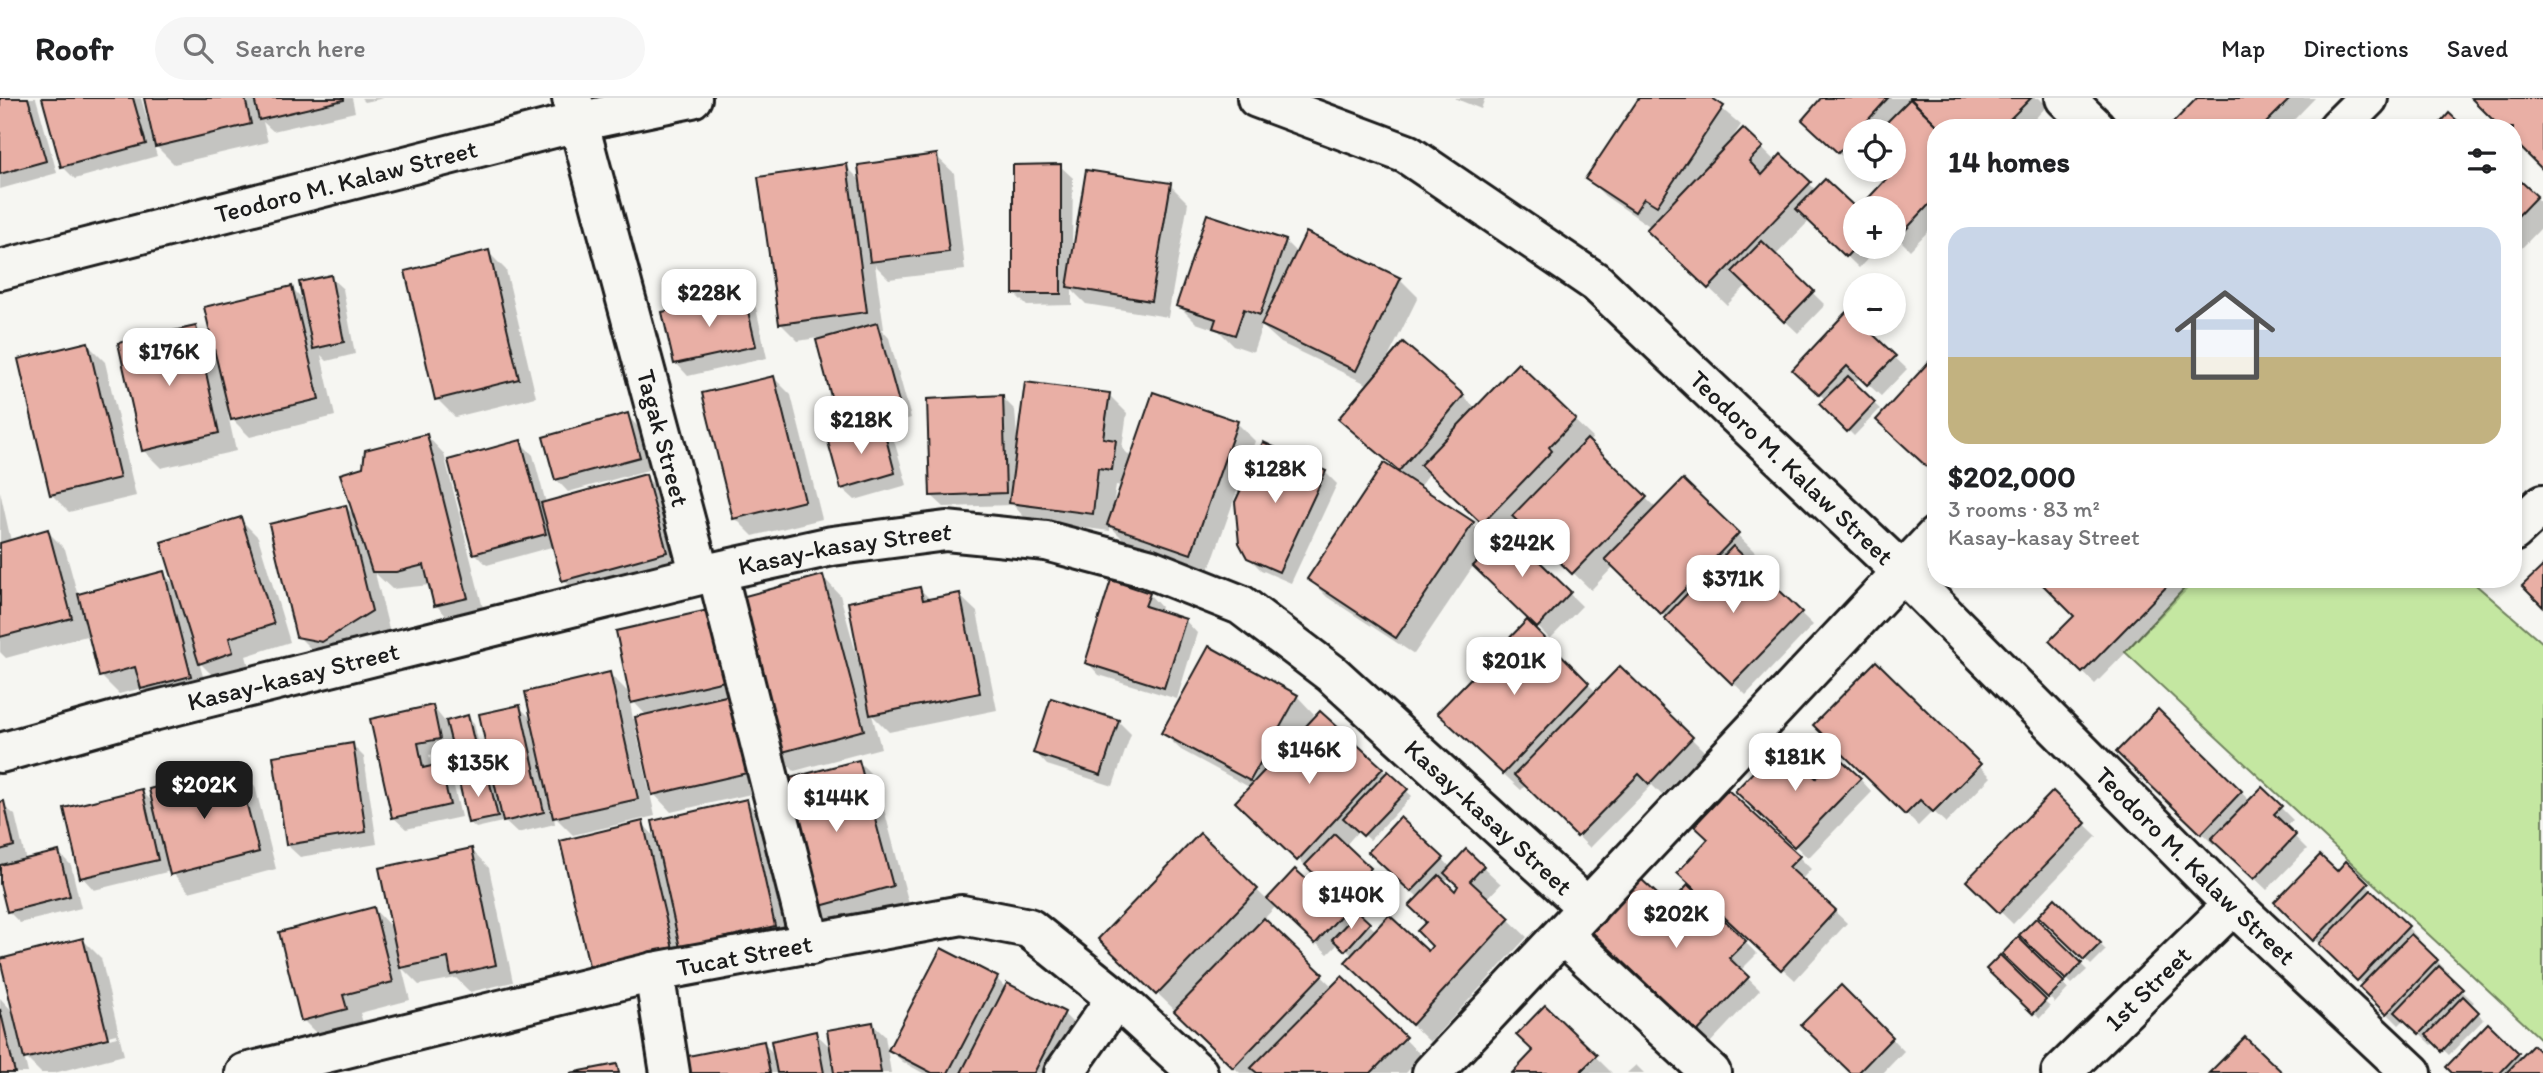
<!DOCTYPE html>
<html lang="en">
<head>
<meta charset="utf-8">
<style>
	body { margin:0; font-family:Itim,sans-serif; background:#f6f6f6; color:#202124; height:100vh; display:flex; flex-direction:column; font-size:26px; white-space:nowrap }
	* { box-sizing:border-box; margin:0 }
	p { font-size:23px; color:#757577 }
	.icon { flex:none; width:38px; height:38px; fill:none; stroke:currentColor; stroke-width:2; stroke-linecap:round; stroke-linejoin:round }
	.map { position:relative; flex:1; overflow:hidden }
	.sheet { position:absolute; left:1927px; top:21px; width:595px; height:469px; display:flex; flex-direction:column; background:#fff; border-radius:28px; box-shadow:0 4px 10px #0003 }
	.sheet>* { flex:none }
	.tools { position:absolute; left:1843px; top:21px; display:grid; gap:14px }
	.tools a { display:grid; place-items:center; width:63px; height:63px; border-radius:50%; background:#fff; box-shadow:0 4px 10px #0003; font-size:35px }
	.price { position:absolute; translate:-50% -60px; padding:0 16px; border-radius:14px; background:#fff; color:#222; font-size:23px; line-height:46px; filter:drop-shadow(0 2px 4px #0008) }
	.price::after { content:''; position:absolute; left:50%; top:42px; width:21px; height:16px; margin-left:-10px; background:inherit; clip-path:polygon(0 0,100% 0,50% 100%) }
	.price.active { background:#1c1c1c; color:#fff }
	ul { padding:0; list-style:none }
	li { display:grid; align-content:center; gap:14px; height:371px; padding:0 21px }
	li span { display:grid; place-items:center; height:217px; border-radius:21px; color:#555 }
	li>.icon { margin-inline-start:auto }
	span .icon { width:126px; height:126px; fill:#fffc; stroke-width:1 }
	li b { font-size:30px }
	h2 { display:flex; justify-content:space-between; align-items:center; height:84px; padding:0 21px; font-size:30px }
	header { display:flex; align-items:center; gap:42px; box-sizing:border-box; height:98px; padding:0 35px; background:#fff; border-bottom:2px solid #e0e0e0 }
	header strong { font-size:33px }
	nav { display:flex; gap:38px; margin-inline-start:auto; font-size:24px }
	.search { width:490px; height:63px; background:#f6f6f6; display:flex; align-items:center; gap:18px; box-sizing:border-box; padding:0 24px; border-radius:38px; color:#757577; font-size:26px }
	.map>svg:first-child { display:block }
</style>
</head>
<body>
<header>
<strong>Roofr</strong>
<div class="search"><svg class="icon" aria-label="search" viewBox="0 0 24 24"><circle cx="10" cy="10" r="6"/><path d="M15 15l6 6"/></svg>Search here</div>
<nav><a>Map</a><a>Directions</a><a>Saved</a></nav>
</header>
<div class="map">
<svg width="2543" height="975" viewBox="0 0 2543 975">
	<rect width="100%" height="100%" fill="#f6f6f2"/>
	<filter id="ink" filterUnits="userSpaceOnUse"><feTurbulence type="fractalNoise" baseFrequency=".0143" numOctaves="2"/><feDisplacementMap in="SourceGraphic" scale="14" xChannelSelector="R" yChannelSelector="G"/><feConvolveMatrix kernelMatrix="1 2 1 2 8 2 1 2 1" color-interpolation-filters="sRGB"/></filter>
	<g filter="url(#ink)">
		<path fill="#c4e7a1" stroke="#70825e" stroke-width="2" d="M2193,481H2469L2543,545V943L2125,554Z"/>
		<g fill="#0003" fill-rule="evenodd">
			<path d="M0,0H36L57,75L0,91Z"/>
			<path d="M44,0H141L147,21L150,20L145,0H352L355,14L273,33L263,24L268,44L174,66L153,45L157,58L75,81L62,68Z"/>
			<path d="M361,0H384L365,4Z"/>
			<path d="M1454,0H1485L1481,11Z"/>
			<path d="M1641,0H1709L1741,27L1729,45L1743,32L1776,64L1781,59L1817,93L1855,149H1879L1859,170L1810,122L1775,158L1825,207L1798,235L1747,187L1727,207L1666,149L1651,129L1605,98L1587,80Z"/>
			<path d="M1824,0H2039L2047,8L2026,30H1936V125L1910,152L1894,136V110L1864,108L1905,64L1894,53V33H1855V70L1822,40Z"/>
			<path d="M2200,0H2315L2286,30H2171Z"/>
			<path d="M936,58L954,75L965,172L889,181L875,167L884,231H881L889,240L911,320L882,328L893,339L907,387L855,402L842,390L851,335L840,324L817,240L798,243L780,225L846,68L861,83Z"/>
			<path d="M1060,68L1073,80L1072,151L1170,87L1188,105L1168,219L1086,206L1072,192V207L1027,208L1014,195Z"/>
			<path d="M2513,78L2543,107V128L2513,159Z"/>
			<path d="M1285,143L1298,156L1400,181L1418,199L1386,264L1463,298L1476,311L1518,268L1593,340L1588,344L1657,411L1683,384L1755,454L1747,463L1813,527L1746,597L1614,468L1591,492L1520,423L1508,435L1582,508L1550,541L1476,468L1501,442L1430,375L1418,390L1472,426L1490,443L1414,556L1327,499L1309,481L1406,379L1340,321L1369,287L1281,245L1262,228L1253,254L1233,247L1219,233L1196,225L1178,207Z"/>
			<path d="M488,154L506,172L536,299L455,319L437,301Z"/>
			<path d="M330,179L343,191L355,256L327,263L321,257L335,318L250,339L228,317L236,353L161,370L143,352L195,230L215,250L292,190L304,202Z"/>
			<path d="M744,198L756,210L767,260L688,278L676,265Z"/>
			<path d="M1855,221V226H1860L1907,271L1881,298L1860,279L1853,286L1880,311L1854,338L1822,306L1826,302L1807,284Z"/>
			<path d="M87,246L105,264L136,398L69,414L51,396Z"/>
			<path d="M1936,259V376L1890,334Z"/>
			<path d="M774,280L791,297L822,421L753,438L735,420Z"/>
			<path d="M1154,296L1237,325L1255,343L1209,472L1126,444L1110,428V433L1028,423L1013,407L944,409L931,397L1002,299L1015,312L1018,352L1109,297L1127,315L1122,350L1132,360ZM1116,387L1122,388L1114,410L1113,409Z"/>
			<path d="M627,317L639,330L651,371L568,394L556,381Z"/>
			<path d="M427,338L444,356L485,518L453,525L436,507L430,487L392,491L375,475L389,531L340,561L316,556L298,538L346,409L356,419L364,370Z"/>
			<path d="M520,344L533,357L546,405L645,378L663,396L683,472L581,500L564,482L555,448L487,467L475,455Z"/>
			<path d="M1325,374L1337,386L1291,485L1261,472L1248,459Z"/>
			<path d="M0,393L11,443L47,433L65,451L78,498L163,475L177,489L240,421L258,439L290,544L246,558L250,572L218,583L199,564L208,596L161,608L142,590L119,596L101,578L90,537L6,560L0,554Z"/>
			<path d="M823,479L840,497L858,562L920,491L931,502L959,497L977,514L997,612L889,634L872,617L881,650L794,673L776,655Z"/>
			<path d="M2039,481H2198L2095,586L2051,543L2076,518Z"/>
			<path d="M1149,496L1161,509L1159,514L1185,522L1197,535L1177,601L1099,577L1087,564Z"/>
			<path d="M1527,525L1597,595L1620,570L1704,653L1662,697L1652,687L1590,750L1526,687L1521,692L1457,633Z"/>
			<path d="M734,530L764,693L671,714L654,696L639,631L636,632L655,718L573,737L554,718L555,726L517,735L501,720L502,724L476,730L470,725L487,679L497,689L519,609L534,623L610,576L632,598ZM629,599L647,618L633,621Z"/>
			<path d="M1876,566L1991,679L1946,725L1933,713L1918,728L1816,627Z"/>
			<path d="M1297,598L1314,616L1309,626L1320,616L1412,698L1370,742L1359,732L1345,748L1382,783L1355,812L1255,722L1251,690L1181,652L1163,635Z"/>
			<path d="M433,609L446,625L468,619L474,625L480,652L460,656L450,647L452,653L429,657L432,670L440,668L452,680L461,719L406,731L393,719L372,622Z"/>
			<path d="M2158,614L2250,703L2262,691L2293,722L2285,729L2307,751L2267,792L2217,744L2214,747L2119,654Z"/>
			<path d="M1118,623L1131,636L1113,688L1047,667L1035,654Z"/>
			<path d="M352,647L364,659L377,746L300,759L287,747Z"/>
			<path d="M859,664L876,681L909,806L832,827L814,809Z"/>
			<path d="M237,670L255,688L276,771L189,794L171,773L94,792L82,779L141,693L154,705Z"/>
			<path d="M1860,681L1872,694L1808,760L1738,692L1816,682Z"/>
			<path d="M2053,696L2097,738L2013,826L1969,783Z"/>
			<path d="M746,703L764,721L791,845L610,888L642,725L658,742Z"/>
			<path d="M0,705L15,717L26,763L58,754L71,767L81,810L20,825L8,813L0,779Z"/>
			<path d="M1200,737L1268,803L1295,773L1350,825L1358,816L1376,833L1428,856L1435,849L1419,800L1382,766L1443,761L1451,770L1483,769L1501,786L1487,801L1527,839L1430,944L1365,882L1353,858L1339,845L1328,856L1276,808L1263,822L1333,889L1342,880L1422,958L1406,975H1240L1101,841ZM1450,779L1460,789L1455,795L1444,784Z"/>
			<path d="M472,752L489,770L513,884L470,894L456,880L419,887L402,870L410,902L360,915L364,928L321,940L303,922L374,811L393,831Z"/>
			<path d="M1799,759L1811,771L1801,782L1847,825L1795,882L1692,787Z"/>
			<path d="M2346,766L2420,842L2418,844L2449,875L2446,878L2474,904L2470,908L2484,921L2449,957L2435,944L2432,947L2405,921L2399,927L2361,889L2363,887L2276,804L2337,776Z"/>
			<path d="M2055,803L2106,852L2091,867L2041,818Z"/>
			<path d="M1669,809L1745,844L1757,856L1740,873L1760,892L1710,945L1605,845Z"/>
			<path d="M2036,823L2087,872L2072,886L2022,837Z"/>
			<path d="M83,842L101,860L124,957L54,975H41L24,958L28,975H0V900L15,916ZM116,936L117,939L36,959V956Z"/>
			<path d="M2018,842L2068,891L2055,905L2004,856Z"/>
			<path d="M942,852L997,881L1006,890L1063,915L1076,928L1052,975H923L903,964L890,952Z"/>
			<path d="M2000,860L2050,909L2040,920L1989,871Z"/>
			<path d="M1841,889L1904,953L1883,975H1853Z"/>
			<path d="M1545,909L1612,975H1514L1535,953Z"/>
			<path d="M872,926L885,938L891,975H683L763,945L775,957L815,935L828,947L831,963L834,962Z"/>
			<path d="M2488,927L2523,961L2543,959V975H2454Z"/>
			<path d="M1636,967L1644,975H1627Z"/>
		</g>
		<g fill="#e9afa5" stroke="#1c1c1c" stroke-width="2">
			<path d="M0,0H28L46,63L0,76Z"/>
			<path d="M42,0H133L146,46L61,69Z"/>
			<path d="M144,0H245L251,26L155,49Z"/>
			<path d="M254,0H344V2L259,22Z"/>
			<path d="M1639,0H1712L1724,8L1657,108L1644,100L1635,114L1585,81Z"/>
			<path d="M1821,0H1888L1838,55L1802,22Z"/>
			<path d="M1910,0H2031L2001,30H1940Z"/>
			<path d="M2197,0H2291L2261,30H2168Z"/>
			<path d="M2471,0H2543V72L2513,42V30H2501Z"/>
			<path d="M1910,1L1940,30H1936V99L1897,141L1894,138V110L1861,108L1903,63L1894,54V33H1878Z"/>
			<path d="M2449,15L2465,30H2436Z"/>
			<path d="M1743,30L1763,49L1749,63L1762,77L1781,56L1811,84L1708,191L1646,132Z"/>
			<path d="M937,56L949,154L870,164L858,67Z"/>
			<path d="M847,66L867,214L779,226L758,79Z"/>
			<path d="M1061,66V196H1013V67Z"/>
			<path d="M1086,72L1171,85L1151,203L1067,189Z"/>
			<path d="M2513,76L2537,98L2513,123Z"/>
			<path d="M1825,81L1856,110L1855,149L1846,159L1796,111Z"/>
			<path d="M1207,116L1286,142L1260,217L1244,211L1235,237L1213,230L1216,221L1176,208Z"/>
			<path d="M1306,134L1401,180L1356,273L1261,227Z"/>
			<path d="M1762,143L1814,193L1784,224L1732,174Z"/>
			<path d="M489,152L519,281L435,302L405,173Z"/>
			<path d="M331,177L344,244L313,251L299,184Z"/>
			<path d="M292,188L319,301L231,322L204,209Z"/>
			<path d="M744,196L756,248L674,266L662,214Z"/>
			<path d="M1848,212L1855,219V226H1862L1896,258L1867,287L1847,268L1819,297L1792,272Z"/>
			<path d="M877,225L900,308L838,325L816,242Z"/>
			<path d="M196,228L219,335L142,353L118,245Z"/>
			<path d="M88,244L120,380L50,397L18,261Z"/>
			<path d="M1403,244L1464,297L1399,373L1338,321Z"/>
			<path d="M1936,256V360L1927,369L1876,322Z"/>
			<path d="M1518,265L1576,321L1549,349L1552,353L1482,426L1420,367Z"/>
			<path d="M774,278L805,403L733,421L702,295Z"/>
			<path d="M1848,278L1875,304L1847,334L1819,306Z"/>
			<path d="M1025,284L1110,295L1103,340L1116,342L1112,372L1098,370L1093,416L1009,405Z"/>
			<path d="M1153,294L1238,323L1191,456L1107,427Z"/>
			<path d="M1003,297L1006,395L930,398L927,301Z"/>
			<path d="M628,315L640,359L555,382L543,339Z"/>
			<path d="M882,325L895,375L841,391L827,340Z"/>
			<path d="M427,336L468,500L434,508L424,467L396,474H372L340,376L363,369L365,352Z"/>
			<path d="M1587,341L1647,399L1572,476L1512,418Z"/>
			<path d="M521,342L546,436L473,456L448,362Z"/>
			<path d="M1263,344L1326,373L1279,474L1247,460L1239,445L1235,404Z"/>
			<path d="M1384,365L1474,424L1396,540L1307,481Z"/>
			<path d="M646,376L667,454L562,483L541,405Z"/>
			<path d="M1683,381L1739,435L1661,516L1605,461Z"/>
			<path d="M346,407L372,513L322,544L296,539L269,426Z"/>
			<path d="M241,419L274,526L229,540L233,554L199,566L161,444Z"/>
			<path d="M48,431L72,520L0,539V445Z"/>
			<path d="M1508,433L1571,494L1537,530L1473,468Z"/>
			<path d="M1733,448L1802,514L1732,586L1664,520Z"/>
			<path d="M2543,468V509L2522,488Z"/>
			<path d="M164,473L191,578L141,591L135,569L99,579L78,496Z"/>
			<path d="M823,477L864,632L775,656L734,501Z"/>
			<path d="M2037,481H2174L2082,575L2049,543L2074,518Z"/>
			<path d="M1111,482L1150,495L1145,508L1186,521L1164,590L1085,565Z"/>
			<path d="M920,489L923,502L960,495L980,595L870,617L848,504Z"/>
			<path d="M717,510L733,581L631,605L616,533Z"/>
			<path d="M1527,522L1589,585L1503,676L1437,615Z"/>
			<path d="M1209,548L1298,597L1250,683L1161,635Z"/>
			<path d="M1876,563L1981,666L1933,714L1920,702L1905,717L1813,627Z"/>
			<path d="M1620,568L1693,639L1649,686L1639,676L1577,739L1514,677Z"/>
			<path d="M610,574L638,701L553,720L525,594Z"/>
			<path d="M730,597L747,675L652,697L635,619Z"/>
			<path d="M1051,600L1119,622L1101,677L1033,655Z"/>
			<path d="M433,607L440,641L418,645L423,670L440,666L450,707L392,720L370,621Z"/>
			<path d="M520,607L544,714L503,724L479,616Z"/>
			<path d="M2158,611L2242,693L2201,736L2116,654Z"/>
			<path d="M1320,613L1383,670L1297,763L1235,704Z"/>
			<path d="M468,617L475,647L453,651L446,623Z"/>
			<path d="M353,645L366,734L286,747L273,658Z"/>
			<path d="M1780,646L1816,680L1837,658L1861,680L1794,749L1735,693Z"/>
			<path d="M859,662L893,788L813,810L779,683Z"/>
			<path d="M237,668L259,754L170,777L149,691Z"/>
			<path d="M1388,673L1408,691L1363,738L1343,720Z"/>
			<path d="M488,677L498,719L468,725L459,684Z"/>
			<path d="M2262,689L2282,708L2274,716L2296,737L2254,781L2211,741Z"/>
			<path d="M142,691L158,762L80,780L64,710Z"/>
			<path d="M1728,692L1800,758L1789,769L1836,812L1781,872L1677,775L1708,741L1694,728Z"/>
			<path d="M2053,693L2086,725L1999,815L1966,783Z"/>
			<path d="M747,701L775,828L680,850L652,723Z"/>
			<path d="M4,703L14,748L0,752V704Z"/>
			<path d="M1400,719L1444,760L1411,794L1368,754Z"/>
			<path d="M643,723L673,851L590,872L560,743Z"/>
			<path d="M1200,735L1258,791L1156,897L1098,841Z"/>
			<path d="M1335,736L1371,770L1341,802L1305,767Z"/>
			<path d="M472,750L496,867L451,877L448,860L400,870L379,770Z"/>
			<path d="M1466,751L1484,768L1470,783L1510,820L1412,927L1345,864L1389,817L1428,853L1432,848L1417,833L1426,824L1409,808L1439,777L1455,793L1458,788L1444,775Z"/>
			<path d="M59,753L70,798L7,814L0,786V767Z"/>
			<path d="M2320,757L2337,773L2346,763L2369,785L2313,843L2274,804Z"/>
			<path d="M1295,771L1343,815L1315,846L1267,801Z"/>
			<path d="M1641,781L1669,807L1688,787L1746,843L1729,860L1749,879L1697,934L1591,833Z"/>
			<path d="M2371,792L2409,828L2357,883L2319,846Z"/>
			<path d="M2055,800L2101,845L2084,862L2038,818Z"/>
			<path d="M374,809L393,884L343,897L347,911L301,923L279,834Z"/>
			<path d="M1358,814L1370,825L1345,853L1332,841Z"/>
			<path d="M1264,820L1323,876L1233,970L1174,913Z"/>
			<path d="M2036,820L2082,865L2066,882L2019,837Z"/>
			<path d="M2411,836L2438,862L2386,916L2359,889Z"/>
			<path d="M2018,839L2064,884L2048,900L2002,856Z"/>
			<path d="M83,840L108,940L24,961L0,861Z"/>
			<path d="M941,850L998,879L948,975H932L888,952Z"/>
			<path d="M2000,857L2046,902L2033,916L1986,871Z"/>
			<path d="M2439,868L2463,891L2419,936L2395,914Z"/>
			<path d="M1342,878L1406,939L1371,975H1257L1251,970Z"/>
			<path d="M1007,885L1065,914L1034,975H961Z"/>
			<path d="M1841,887L1893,939L1858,975H1851L1801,927Z"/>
			<path d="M2463,898L2479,914L2442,953L2426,937Z"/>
			<path d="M1545,907L1597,957L1579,975H1512L1533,953L1516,937Z"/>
			<path d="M0,911L15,975H0Z"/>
			<path d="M873,924L881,975H834L827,932Z"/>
			<path d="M2488,925L2519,955L2500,975H2452L2446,969Z"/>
			<path d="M816,933L824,975H777L771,943Z"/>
			<path d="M2245,939L2283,975H2209Z"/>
			<path d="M764,943L770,975H681L678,960Z"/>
			<path d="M2533,947L2543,957V975H2506Z"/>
			<path d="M617,966L619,975H570Z"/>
		</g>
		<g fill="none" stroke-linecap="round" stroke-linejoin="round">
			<g stroke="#1c1c1c" stroke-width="44">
				<g id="minor">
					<path id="s1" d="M572,0L700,477"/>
					<path id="s2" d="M1257,0L1407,56L1597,185L1902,474L2233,807L2412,975"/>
					<path d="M2065,0L2096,30"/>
					<path d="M2338,30L2368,0"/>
					<path id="s3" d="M0,172L577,24L692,0"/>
					<path d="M2513,434L2543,406"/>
					<path d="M717,474L811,847"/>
					<path id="s4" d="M0,655L133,618L700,477L832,448L946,433L1046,443L1148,470L1241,507L1332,576L1588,810"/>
					<path d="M1563,837L1711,975"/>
					<path d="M654,874L670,975"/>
					<path id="s5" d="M245,975L654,874L962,817L1029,830L1116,900L1198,975"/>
					<path d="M1064,975L1116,900"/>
					<path d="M1432,975L1936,438"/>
					<path id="s6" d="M2061,975L2233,807"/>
				</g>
			</g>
			<use href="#minor" stroke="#f6f6f2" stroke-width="38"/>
		</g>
	</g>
	<g text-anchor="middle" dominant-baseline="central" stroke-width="7" stroke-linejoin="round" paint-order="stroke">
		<g font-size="26" fill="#1c1c1c" stroke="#f6f6f2">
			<text stroke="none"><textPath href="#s3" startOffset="357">Teodoro M. Kalaw Street</textPath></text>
			<text stroke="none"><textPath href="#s1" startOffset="352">Tagak Street</textPath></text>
			<text stroke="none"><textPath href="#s2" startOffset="658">Teodoro M. Kalaw Street</textPath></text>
			<text stroke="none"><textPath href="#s4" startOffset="870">Kasay-kasay Street</textPath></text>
			<text stroke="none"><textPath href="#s4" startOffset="303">Kasay-kasay Street</textPath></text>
			<text stroke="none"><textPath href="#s4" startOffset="1605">Kasay-kasay Street</textPath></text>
			<text stroke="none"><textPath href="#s2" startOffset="1225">Teodoro M. Kalaw Street</textPath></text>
			<text stroke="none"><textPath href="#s5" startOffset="513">Tucat Street</textPath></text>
			<text stroke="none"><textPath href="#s6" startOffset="121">1st Street</textPath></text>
		</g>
	</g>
</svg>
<div class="tools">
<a><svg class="icon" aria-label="locate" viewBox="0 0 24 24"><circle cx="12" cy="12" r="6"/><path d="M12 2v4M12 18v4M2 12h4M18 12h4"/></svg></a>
<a>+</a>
<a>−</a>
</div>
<b class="price" style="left:709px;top:231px">$228K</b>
<b class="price" style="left:169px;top:290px">$176K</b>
<b class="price" style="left:861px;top:358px">$218K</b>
<b class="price" style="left:1275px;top:407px">$128K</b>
<b class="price" style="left:1522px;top:481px">$242K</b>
<b class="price" style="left:1733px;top:517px">$371K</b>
<b class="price" style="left:1514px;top:599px">$201K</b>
<b class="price" style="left:1309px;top:688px">$146K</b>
<b class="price" style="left:1795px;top:695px">$181K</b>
<b class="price" style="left:478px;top:701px">$135K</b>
<b class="price active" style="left:204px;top:723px">$202K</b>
<b class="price" style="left:836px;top:736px">$144K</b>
<b class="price" style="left:1351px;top:833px">$140K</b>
<b class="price" style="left:1676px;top:852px">$202K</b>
<section class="sheet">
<h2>14 homes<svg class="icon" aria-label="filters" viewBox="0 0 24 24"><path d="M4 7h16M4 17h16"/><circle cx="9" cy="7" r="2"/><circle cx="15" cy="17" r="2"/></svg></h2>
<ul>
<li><span style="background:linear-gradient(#c9d6e8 60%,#c2b280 0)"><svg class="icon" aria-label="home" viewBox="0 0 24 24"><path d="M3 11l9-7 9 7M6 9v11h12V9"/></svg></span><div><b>$202,000</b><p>3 rooms · 83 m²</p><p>Kasay-kasay Street</p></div></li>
</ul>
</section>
</div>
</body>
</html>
